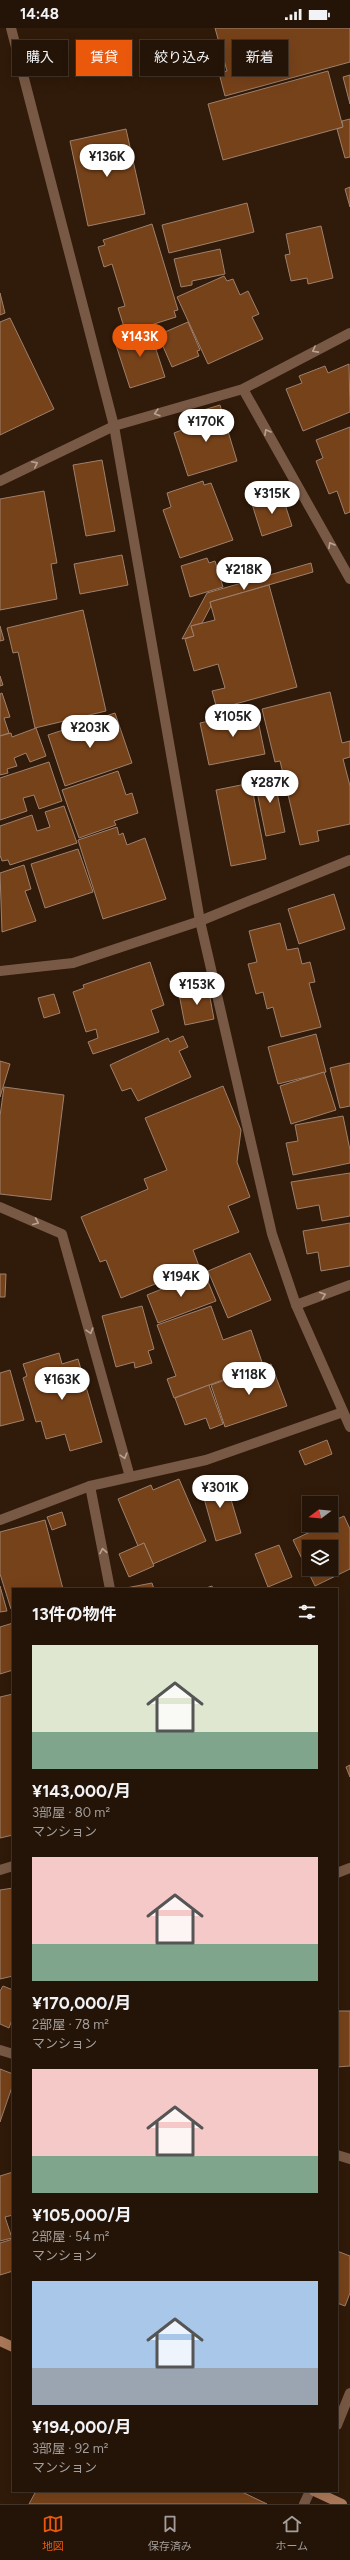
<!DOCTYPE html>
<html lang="ja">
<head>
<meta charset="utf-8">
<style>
	body { margin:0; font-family:Figtree,"Noto Sans JP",sans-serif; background:#302115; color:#f1f3f6; height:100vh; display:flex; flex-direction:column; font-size:15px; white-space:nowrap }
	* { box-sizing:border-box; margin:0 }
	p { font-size:13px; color:#a39e9b }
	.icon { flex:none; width:22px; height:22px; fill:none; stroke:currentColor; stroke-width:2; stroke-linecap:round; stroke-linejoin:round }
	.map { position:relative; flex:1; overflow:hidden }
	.panel { position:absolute; left:12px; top:1560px; width:326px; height:904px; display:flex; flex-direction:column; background:#241407; border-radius:0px; box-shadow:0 4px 16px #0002,0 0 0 1px #413328 }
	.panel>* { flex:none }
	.banner { position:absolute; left:12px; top:12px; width:326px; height:36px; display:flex; gap:8px }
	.needle { width:26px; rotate:254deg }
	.tools { position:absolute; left:302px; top:1468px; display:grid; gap:8px }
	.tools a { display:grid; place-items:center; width:36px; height:36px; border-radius:0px; background:#241407; box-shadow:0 4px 16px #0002,0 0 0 1px #413328; font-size:20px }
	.price { position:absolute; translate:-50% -34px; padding:0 9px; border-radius:14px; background:#fff; color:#222; font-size:13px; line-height:26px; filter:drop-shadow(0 1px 2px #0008) }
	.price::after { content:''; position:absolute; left:50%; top:24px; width:12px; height:9px; margin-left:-6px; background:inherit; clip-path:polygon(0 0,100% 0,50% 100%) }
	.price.on { background:#ea580c; color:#fff }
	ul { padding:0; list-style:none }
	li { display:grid; align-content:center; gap:8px; height:212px; padding:0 20px }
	li span { display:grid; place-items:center; height:124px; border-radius:0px; color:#555 }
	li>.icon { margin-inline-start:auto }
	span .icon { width:72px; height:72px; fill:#fffc; stroke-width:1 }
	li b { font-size:17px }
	h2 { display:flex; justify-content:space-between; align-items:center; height:48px; padding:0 20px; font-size:17px }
	.chip { padding:0 14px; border-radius:0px; background:#241407; box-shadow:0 4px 16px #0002,0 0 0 1px #413328; font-size:14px; line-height:36px }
	.chip.on { background:#ea580c; color:#fff }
	.status { display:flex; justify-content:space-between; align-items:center; height:28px; padding:0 20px; background:#241407; direction:ltr }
	.status svg { height:11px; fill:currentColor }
	.tab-bar { display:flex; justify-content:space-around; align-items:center; height:56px; border-top:1px solid #413328; background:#241407; font-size:11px; color:#a39e9b }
	.tab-bar a { display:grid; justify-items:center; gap:2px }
	.tab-bar .on { color:#ea580c }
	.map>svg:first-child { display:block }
</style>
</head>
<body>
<div class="status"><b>14:48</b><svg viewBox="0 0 49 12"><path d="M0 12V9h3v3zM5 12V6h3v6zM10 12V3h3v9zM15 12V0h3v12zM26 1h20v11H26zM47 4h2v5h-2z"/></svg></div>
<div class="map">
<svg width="350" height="2476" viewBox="0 0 350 2476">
	<rect width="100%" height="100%" fill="#301a09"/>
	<g fill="#76421a" stroke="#9d806d" fill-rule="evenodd">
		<path d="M215,0H350V34L225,68L219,45L227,43Z"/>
		<path d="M328,43L343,99L223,132L208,76Z"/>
		<path d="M350,47V76L343,49Z"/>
		<path d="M350,91V129L345,130L337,101L343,99L342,93Z"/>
		<path d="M126,101L145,186L88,198L70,113Z"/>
		<path d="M350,159V179L345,161Z"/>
		<path d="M247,175L254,204L169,225L162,197Z"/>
		<path d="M152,196L178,282L174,283L176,289L132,303L131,297L124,299L118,280L125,278L112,236L104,239L98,219L105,217L103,212Z"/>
		<path d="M321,198L333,250L308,256L307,250L291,253L285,227L290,226L286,206Z"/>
		<path d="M220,221L225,246L192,253V257L181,259L174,231Z"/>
		<path d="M224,248L227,253L233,251L240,267L248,263L259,286L252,289L263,311L208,336L177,269Z"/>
		<path d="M0,265L5,285L0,287Z"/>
		<path d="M10,290L54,381L0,407V294Z"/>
		<path d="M188,294L200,322L197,323L199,328L172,339L158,307Z"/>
		<path d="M149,300L165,349L130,360L114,311Z"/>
		<path d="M349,336L350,384L303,403L286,361L302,355L299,348L325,338L328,345Z"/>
		<path d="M220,377L237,433L188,448L174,405L200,395L197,384Z"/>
		<path d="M350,399V484L345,486L337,463L329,466L316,433L323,430L316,412Z"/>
		<path d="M102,432L115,503L86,508L73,437Z"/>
		<path d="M203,453L204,457L211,455L233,512L180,530L163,482L171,479L167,465Z"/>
		<path d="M44,463L57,535L51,536L57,571L0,582V471Z"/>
		<path d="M282,467L292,498L262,508L252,476Z"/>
		<path d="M122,527L128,557L80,566L74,536Z"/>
		<path d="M207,530L209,535L215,533L223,559L190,569L181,538Z"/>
		<path d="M311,535L313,544L210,574L211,578L202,595L191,598L194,608L182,611L207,565Z"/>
		<path d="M269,557L297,659L217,681L212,663L225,660L218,636L194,643L185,611L194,608L191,598L215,592L210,574Z"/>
		<path d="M83,582L106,683L35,700L18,624L13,625L7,600Z"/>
		<path d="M0,598L4,612L0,613Z"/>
		<path d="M0,648L3,657L0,658Z"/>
		<path d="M330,664L342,715L350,713V729L343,731L350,758V796L317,803L319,813L300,817L280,733L275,734L262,681Z"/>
		<path d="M2,665L10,689L4,690L9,705L0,708V666Z"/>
		<path d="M256,683L265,726L209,737L200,695Z"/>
		<path d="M115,685L132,735L65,758L48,707Z"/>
		<path d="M36,700L46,728L30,734L26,725L14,730L17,738L7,741L8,745L0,747V708L11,705L12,709Z"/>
		<path d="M49,734L62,773L39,781L34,767L23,770L27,783L0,792V750Z"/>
		<path d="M118,743L126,767L132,765L138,785L114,793L116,797L79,810L62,762Z"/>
		<path d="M273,745L285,804L266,808L254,749Z"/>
		<path d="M251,755L266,831L231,838L216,762Z"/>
		<path d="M64,778L77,815L10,837L8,832L2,833L0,827V798L32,787L37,803L50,799L45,784Z"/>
		<path d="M117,799L119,807L123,805L127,817L145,810L166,871L103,891L78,812Z"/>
		<path d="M78,821L93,864L45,880L31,836Z"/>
		<path d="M24,837L31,861L25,863L36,893L2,904L0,845Z"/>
		<path d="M334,866L345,901L299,916L288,881Z"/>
		<path d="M280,895L287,922L298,920L302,936L310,934L315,954L309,955L321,999L281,1009L273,979L267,981L263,964L256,966L248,936L257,934L249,903Z"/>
		<path d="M150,934L164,977L151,982L159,1004L93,1026L88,1014L98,1010L96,1001L86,1004L73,964L84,960L83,957Z"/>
		<path d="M208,959L214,991L185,997L179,966Z"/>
		<path d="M54,966L60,985L44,990L38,970Z"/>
		<path d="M316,1006L326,1044L278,1056L268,1019Z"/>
		<path d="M183,1008L188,1019L179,1023L191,1049L138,1073L131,1060L122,1063L110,1037L168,1010L170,1014Z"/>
		<path d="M0,1033L10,1036L0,1069Z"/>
		<path d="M350,1035V1078L340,1080L330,1040Z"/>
		<path d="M324,1044L336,1082L291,1096L280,1058Z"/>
		<path d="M223,1058L241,1102L237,1134L250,1169L228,1178L239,1204L193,1222L199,1238L121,1270L106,1232L100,1234L81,1189L148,1161L144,1151L167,1142L145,1090Z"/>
		<path d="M4,1059L64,1067L51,1172L0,1166V1088Z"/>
		<path d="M343,1088L350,1122V1135L293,1147L286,1115L298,1113L295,1097Z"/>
		<path d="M350,1145V1188L322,1193L319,1177L297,1181L291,1154Z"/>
		<path d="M350,1195V1238L321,1243L318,1224L307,1226L303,1203Z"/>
		<path d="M250,1225L271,1272L228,1290L208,1243Z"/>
		<path d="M204,1244L216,1273L158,1295L147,1267Z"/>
		<path d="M0,1246H6L5,1269H0Z"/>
		<path d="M142,1278L154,1321L148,1323L152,1335L135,1340L134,1334L116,1339L102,1288Z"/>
		<path d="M211,1278L223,1312L251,1302L263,1337L174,1370L167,1351L176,1348L157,1297Z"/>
		<path d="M59,1325L62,1336L78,1331L102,1414L70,1423L65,1406L46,1411L41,1393L36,1394L23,1350L27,1348L23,1336Z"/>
		<path d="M271,1336L287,1378L225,1399L211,1357Z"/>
		<path d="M10,1342L24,1392L0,1398V1345Z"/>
		<path d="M209,1357L223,1396L210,1401L206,1390L185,1397L175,1370Z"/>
		<path d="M327,1412L332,1426L305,1437L299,1423Z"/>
		<path d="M224,1448L241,1505L216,1513L200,1456Z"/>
		<path d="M179,1451L206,1513L153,1536L144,1515L138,1518L118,1471L151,1457L153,1462Z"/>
		<path d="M62,1484L66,1497L52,1502L47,1489Z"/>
		<path d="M344,1488L350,1501V1541L315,1558L293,1512L325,1497H331V1494ZM309,1519H331V1541H309Z"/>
		<path d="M45,1492L63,1561H13V1581H11L0,1546V1504Z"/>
		<path d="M144,1515L154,1538L129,1549L119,1526Z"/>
		<path d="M279,1517L292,1549L268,1559L255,1526Z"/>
		<path d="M152,1555L154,1561H126V1560Z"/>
		<path d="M0,1558L7,1583L0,1584Z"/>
		<path d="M212,1558L213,1561H203Z"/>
		<path d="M13,1595V1642L0,1646V1599Z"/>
		<path d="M13,1666V1807L0,1810V1669Z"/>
		<path d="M350,1737V1749L346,1739Z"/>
		<path d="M13,1860V1948L0,1951V1862Z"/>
		<path d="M3,1958L13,1962V1989L9,2000L0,1996V1963Z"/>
		<path d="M337,1983H350V2038L337,2039Z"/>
		<path d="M0,2041L13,2046V2056L0,2094Z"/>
		<path d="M13,2144V2187L5,2189L12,2210L0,2213V2148Z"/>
		<path d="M13,2211V2243L0,2247V2215Z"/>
		<path d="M337,2223L350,2228V2265L345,2278L337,2275Z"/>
		<path d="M36,2463H240L267,2476H29Z"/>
	</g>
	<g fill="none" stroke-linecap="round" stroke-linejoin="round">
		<g stroke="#785945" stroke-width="10">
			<path d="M11,0L114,398L200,893L272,1206L296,1277L350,1399"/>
			<path d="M243,361L350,551"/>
			<path d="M0,453L114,398L243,361L350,305"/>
			<path d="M0,943L73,935L200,893L350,832"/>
			<path d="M0,1179L62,1206L130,1449"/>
			<path d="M296,1277L350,1257"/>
			<path d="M90,1458L110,1561"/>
			<path d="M0,1492L90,1458L206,1432L343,1384"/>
			<path d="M0,1842L13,1838"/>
			<path d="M337,1845L350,1840"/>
			<path d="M0,2022L13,2026"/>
			<path d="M337,2127L350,2131"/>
			<path d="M337,2397L350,2365"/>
			<path d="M304,2476L310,2463"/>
		</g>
		<g stroke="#aa7959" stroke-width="10">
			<path d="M0,2313L13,2319"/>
			<path d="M314,2463L342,2476"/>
		</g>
	</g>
	<defs><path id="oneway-chevron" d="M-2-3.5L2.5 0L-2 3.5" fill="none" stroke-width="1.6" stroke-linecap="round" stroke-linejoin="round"/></defs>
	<g stroke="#baa394">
		<use href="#oneway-chevron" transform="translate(315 322) rotate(152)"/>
		<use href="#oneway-chevron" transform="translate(157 385) rotate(164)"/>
		<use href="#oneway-chevron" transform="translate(267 404) rotate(-119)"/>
		<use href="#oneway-chevron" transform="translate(35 436) rotate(-26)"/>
		<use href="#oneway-chevron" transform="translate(331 517) rotate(-119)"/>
		<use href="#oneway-chevron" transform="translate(36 1194) rotate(23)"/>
		<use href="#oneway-chevron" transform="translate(323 1267) rotate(-20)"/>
		<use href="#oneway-chevron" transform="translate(90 1303) rotate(74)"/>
		<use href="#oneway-chevron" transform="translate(124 1428) rotate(74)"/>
		<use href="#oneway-chevron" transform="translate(103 1523) rotate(-101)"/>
	</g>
</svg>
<div class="tools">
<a><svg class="needle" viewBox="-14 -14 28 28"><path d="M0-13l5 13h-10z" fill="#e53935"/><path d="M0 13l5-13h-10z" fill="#a39e9b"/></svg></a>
<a><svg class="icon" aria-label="layers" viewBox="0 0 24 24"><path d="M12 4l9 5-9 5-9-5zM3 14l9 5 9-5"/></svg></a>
</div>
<b class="price" style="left:107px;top:150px">¥136K</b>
<b class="price on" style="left:140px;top:330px">¥143K</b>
<b class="price" style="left:206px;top:415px">¥170K</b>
<b class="price" style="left:272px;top:487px">¥315K</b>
<b class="price" style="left:244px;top:563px">¥218K</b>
<b class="price" style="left:233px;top:710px">¥105K</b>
<b class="price" style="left:90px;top:721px">¥203K</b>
<b class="price" style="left:270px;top:776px">¥287K</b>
<b class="price" style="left:197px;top:978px">¥153K</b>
<b class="price" style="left:181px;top:1270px">¥194K</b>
<b class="price" style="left:249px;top:1368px">¥118K</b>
<b class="price" style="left:62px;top:1373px">¥163K</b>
<b class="price" style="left:220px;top:1481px">¥301K</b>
<div class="banner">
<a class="chip">購入</a>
<a class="chip on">賃貸</a>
<a class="chip">絞り込み</a>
<a class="chip">新着</a>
</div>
<section class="panel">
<h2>13件の物件<svg class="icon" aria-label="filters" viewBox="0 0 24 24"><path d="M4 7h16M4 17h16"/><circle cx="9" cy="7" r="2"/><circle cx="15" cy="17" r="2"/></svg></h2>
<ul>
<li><span style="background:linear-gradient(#dfe7d0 70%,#7fa58c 0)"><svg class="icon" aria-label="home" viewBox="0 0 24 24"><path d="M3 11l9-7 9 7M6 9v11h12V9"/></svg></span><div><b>¥143,000/月</b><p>3部屋 · 80 m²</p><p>マンション</p></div></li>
<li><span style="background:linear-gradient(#f6c9c9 70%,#7fa58c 0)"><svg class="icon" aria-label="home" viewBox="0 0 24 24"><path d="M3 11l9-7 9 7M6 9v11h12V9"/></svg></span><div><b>¥170,000/月</b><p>2部屋 · 78 m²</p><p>マンション</p></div></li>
<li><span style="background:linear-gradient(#f6c9c9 70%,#7fa58c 0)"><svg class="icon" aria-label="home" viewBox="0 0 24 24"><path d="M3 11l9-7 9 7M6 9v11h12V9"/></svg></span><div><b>¥105,000/月</b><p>2部屋 · 54 m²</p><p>マンション</p></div></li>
<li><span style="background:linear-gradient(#a9c7e8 70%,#9aa5b1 0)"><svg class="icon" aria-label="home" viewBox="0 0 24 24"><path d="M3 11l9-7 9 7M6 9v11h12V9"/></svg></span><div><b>¥194,000/月</b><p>3部屋 · 92 m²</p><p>マンション</p></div></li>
</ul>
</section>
</div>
<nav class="tab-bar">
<a class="on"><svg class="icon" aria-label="map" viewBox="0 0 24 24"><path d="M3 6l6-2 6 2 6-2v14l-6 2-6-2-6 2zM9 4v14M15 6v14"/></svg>地図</a>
<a><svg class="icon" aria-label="saved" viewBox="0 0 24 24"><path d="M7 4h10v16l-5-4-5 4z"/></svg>保存済み</a>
<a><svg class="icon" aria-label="home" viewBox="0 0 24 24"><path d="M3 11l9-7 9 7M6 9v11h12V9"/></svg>ホーム</a>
</nav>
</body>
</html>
